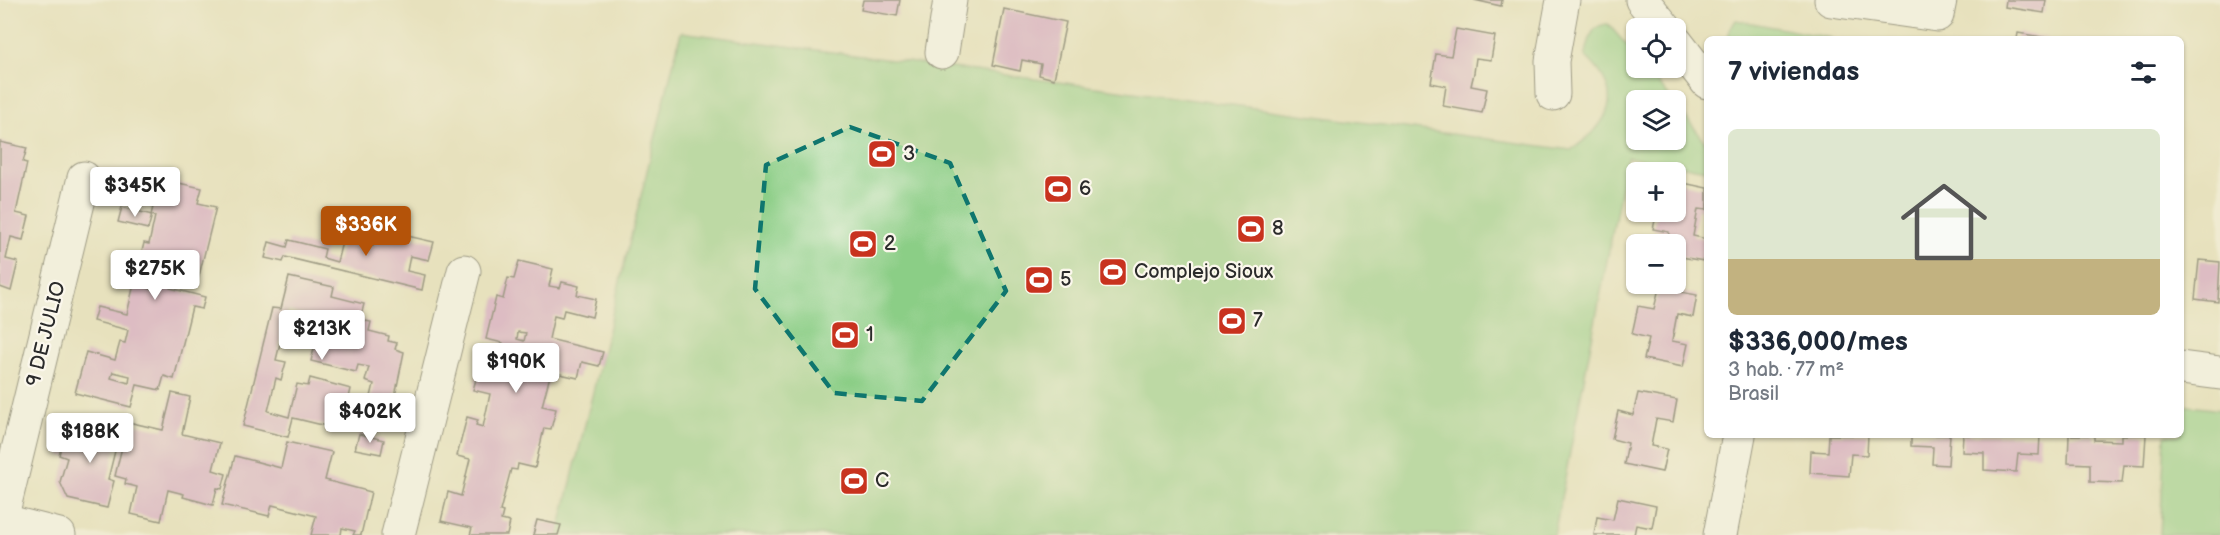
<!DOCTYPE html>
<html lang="es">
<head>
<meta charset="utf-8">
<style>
	body { margin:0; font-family:"Balsamiq Sans",sans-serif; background:#f2f2f3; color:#1f2937; height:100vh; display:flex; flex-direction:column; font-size:22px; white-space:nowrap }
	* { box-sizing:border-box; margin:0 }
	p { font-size:20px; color:#747a83 }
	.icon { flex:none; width:33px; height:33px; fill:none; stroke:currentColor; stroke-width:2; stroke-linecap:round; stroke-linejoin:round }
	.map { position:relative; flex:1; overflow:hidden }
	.sheet { position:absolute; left:1704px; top:36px; width:480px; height:402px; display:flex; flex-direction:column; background:#fff; border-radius:9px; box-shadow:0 2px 4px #0004 }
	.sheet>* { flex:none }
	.buttons { position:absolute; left:1626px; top:18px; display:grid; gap:12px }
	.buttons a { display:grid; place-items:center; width:60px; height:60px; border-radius:9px; background:#fff; box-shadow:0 2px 4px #0004; font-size:30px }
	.price { position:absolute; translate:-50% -51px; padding:0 14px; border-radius:6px; background:#fff; color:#222; font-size:20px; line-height:39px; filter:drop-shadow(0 2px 3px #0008) }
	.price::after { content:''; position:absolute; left:50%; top:36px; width:18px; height:14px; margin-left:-9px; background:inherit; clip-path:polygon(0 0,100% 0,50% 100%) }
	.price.on { background:#b45309; color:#fff }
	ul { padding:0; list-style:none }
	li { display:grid; align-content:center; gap:12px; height:318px; padding:0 24px }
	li+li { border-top:2px solid #e0e1e3 }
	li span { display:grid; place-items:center; height:186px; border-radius:9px; color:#555 }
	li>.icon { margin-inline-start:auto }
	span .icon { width:108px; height:108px; fill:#fffc; stroke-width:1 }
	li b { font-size:26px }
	h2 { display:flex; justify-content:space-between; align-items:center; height:72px; padding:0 24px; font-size:26px }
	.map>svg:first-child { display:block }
</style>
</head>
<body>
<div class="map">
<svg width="2220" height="535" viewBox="0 0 2220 535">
	<rect width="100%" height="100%" fill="#fbf7ec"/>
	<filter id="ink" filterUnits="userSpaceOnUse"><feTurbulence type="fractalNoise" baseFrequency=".0167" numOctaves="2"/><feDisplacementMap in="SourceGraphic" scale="12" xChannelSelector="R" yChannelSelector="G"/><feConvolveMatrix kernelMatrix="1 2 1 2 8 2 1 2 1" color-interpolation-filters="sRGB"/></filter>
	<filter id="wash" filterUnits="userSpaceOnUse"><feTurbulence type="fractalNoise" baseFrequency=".008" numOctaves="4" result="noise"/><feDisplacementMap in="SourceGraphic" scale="24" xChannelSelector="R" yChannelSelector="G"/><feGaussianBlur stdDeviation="1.35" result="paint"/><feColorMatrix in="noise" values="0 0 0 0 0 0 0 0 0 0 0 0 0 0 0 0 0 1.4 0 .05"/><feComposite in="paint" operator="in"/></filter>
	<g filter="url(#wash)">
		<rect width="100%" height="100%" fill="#e7e1bd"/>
		<g fill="#8bce86" stroke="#5b7c58" stroke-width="1.5">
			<path d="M1736,20L1831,38L1832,39H1728L1730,29Z"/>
			<path d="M1608,24L1636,56V68H1646L1672,100H1636V140H1676V105L1707,144V170L1627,157L1554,535H558L681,32L1571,150C1611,123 1626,93 1585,56C1590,41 1589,25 1608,24Z"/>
			<path d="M2181,405L2220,410V535H2160L2165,435H2181Z"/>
		</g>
		<g id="blocks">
			<g fill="#d08fc9" fill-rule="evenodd">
				<path d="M863,0H900L897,16L861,10Z"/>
				<path d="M1474,0H1502L1501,6Z"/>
				<path d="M2006,0H2046L2044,13L2005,7Z"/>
				<path d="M1004,9L1066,22L1054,79L1039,75L1041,64L1022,60L1020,71L993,65Z"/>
				<path d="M1456,29L1495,36L1491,60L1476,58L1474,73L1471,86L1487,89L1482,113L1443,106L1446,86L1431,83L1436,54L1451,56Z"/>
				<path d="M2018,33L2047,38V39H2017Z"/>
				<path d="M0,142L27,148L23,162L27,163L16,213L29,216L23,240L11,237L6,259L18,262L11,291L0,287Z"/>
				<path d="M160,179L202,188L198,203L216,207L198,280L173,273L170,288L205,297L202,309L192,307L174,379L164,376L160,390L137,385L131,407L75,393L86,352L115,360L120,342L125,343L128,330L93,321L97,307L127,314L134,284L151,289L154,277L137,272L144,243L149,244L155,216L151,215ZM113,372L130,376L129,383L111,378Z"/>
				<path d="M1679,182L1707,188V210L1698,209L1693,236L1707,239L1704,261L1676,256V244H1667L1669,232L1653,229L1657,212H1676Z"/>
				<path d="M122,207L152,215L148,229L118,222Z"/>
				<path d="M377,229L434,242L429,260L410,256L407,271L425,275L422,290L285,257L283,262L265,258L269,242L287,247L289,240L325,249L323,258L337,262L343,238L373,246Z"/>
				<path d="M2199,260L2220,262L2218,302L2195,299Z"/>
				<path d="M519,261L553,269L549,286L560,288L562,282L579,286L577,295L596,299L592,317L564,310L562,318L554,316L549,339L603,352L599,366L582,362L578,378L551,372L542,406L556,409L551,429L544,428L535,468L518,464L517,470L511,469L500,511L503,512L501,520L510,522L507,535H470L472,528L441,521L448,492L461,496L470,459L457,456L467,417L478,420L476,425L483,427L490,394L473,390L478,372L495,377L503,343L486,339L496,297L503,299L508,278L514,279ZM518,332L526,333L524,341L517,339Z"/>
				<path d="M289,277L334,287L332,296L364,304L360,320L371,322L369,331L389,336L388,341L397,343L395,349L404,352L393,406L370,401L374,384L365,381L369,367L358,365L356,372L311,361L319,328L337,332L340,324L288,311L276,360L286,362L281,380L276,378L268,411L289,417L297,384L308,386L310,378L351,389L344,419L342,418L339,429L293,418L288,437L243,426L272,308L281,309Z"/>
				<path d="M1659,288L1697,295L1693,317L1677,314L1672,341L1688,344L1683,367L1644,359L1649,338L1632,334L1638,306L1654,309Z"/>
				<path d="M172,393L190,397L182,434L220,443L213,470L226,474L222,489L217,488L213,505L183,497L184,494L168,490L161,521L131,514L137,487L125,484L126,479L115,476L128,422L163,430Z"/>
				<path d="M1638,393L1677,400L1673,422L1656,419L1651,446L1667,449L1662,472L1624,464L1628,443L1612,439L1618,411L1633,415Z"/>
				<path d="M86,418L121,427L108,479L114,481L107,508L68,499L60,482L67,458L59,455L63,439L79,443Z"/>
				<path d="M359,434L384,440L381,454L355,449Z"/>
				<path d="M1829,435H1868L1867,455L1851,454L1849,476L1810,473L1811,451L1828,452Z"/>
				<path d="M1911,435H1950L1948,465L1932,464L1933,447L1911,446Z"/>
				<path d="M1963,435H2040L2039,455L2018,454L2016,472L1984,470V453L1962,452Z"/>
				<path d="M2069,435H2094V440L2122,441V435H2146L2144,466L2124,465L2122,483L2090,482V464L2068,463Z"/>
				<path d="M287,442L332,452L325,480L371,492L361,535H353L355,531L342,528L341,535H311L316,516L272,505L269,516L222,505L235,456L281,468Z"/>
				<path d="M1618,498L1656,506L1652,528L1636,525L1634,535H1594L1597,517L1613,520Z"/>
				<path d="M537,520L561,525L558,535H533Z"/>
			</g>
		</g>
	</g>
	<g filter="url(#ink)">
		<use href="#blocks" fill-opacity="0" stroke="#474641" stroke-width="1.5"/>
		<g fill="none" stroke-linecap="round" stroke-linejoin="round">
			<g stroke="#474641" stroke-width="35">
				<g id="street">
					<path d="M1642,0L1665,28"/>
					<path d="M1831,0L1937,15L1940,0"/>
					<path d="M1676,42L1707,82"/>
					<path d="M942,52L950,0"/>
					<path d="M1553,94L1552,61L1563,0"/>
					<path d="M2181,368L2220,373"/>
					<path d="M0,520L59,535"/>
					<path d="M0,524L84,178"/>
					<path d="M398,535L464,271"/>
					<path d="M1720,535L1739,435"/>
				</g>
			</g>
			<use href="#street" stroke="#fff" stroke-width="33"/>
		</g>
	</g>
	<path d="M0 0H2220V535H0ZM850,127L950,163L1006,291L922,401L834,393L755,289L766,165Z" fill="#e7e1bd" fill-opacity=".55" fill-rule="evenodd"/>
	<path fill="none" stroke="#0f766e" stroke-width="4.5" stroke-dasharray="12 8" stroke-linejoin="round" d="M850,127L950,163L1006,291L922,401L834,393L755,289L766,165Z"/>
	<defs>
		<g id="stadium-square" transform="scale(1.5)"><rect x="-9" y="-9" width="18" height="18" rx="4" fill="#c8321e" stroke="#fbf7ec"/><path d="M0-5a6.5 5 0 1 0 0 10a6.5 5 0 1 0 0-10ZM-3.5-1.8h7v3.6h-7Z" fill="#fff"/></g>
	</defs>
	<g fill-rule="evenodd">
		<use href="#stadium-square" x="882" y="154"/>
		<use href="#stadium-square" x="1058" y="189"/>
		<use href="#stadium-square" x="1251" y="229"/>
		<use href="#stadium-square" x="863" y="244"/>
		<use href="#stadium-square" x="1113" y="272"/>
		<use href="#stadium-square" x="1039" y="280"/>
		<use href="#stadium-square" x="1232" y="321"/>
		<use href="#stadium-square" x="845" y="335"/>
		<use href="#stadium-square" x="854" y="481"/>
	</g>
	<g text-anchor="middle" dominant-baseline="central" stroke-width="4.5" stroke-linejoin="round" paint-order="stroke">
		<g font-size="20" fill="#2b2b2b" stroke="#fbf7ec" text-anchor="start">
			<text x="903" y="154">3</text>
			<text x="1079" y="189">6</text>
			<text x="1272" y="229">8</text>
			<text x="884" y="244">2</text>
			<text x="1134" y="272">Complejo Sioux</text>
			<text x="1060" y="280">5</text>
			<text x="1253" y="321">7</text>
			<text x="866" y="335">1</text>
			<text x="875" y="481">C</text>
		</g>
		<g font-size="20" fill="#2b2b2b" stroke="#fbf7ec">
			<text transform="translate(46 334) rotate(-76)">9 DE JULIO</text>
		</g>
	</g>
</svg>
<div class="buttons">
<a><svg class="icon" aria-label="locate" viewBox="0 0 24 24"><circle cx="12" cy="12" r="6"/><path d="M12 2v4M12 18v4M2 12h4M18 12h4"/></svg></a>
<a><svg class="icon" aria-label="layers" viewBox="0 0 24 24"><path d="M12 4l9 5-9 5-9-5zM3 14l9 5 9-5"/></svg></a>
<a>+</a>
<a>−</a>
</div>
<b class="price" style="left:135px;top:218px">$345K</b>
<b class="price on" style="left:366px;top:257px">$336K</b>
<b class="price" style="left:155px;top:301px">$275K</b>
<b class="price" style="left:322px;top:361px">$213K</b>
<b class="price" style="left:516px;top:394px">$190K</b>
<b class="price" style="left:370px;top:444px">$402K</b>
<b class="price" style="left:90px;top:464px">$188K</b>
<section class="sheet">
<h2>7 viviendas<svg class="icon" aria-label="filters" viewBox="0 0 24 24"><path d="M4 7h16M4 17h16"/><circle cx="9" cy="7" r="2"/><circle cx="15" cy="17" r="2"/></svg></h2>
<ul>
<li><span style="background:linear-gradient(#dfe7d0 70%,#c2b280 0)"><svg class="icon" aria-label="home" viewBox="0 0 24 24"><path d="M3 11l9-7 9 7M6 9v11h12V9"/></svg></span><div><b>$336,000/mes</b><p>3 hab. · 77 m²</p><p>Brasil</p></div></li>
</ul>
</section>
</div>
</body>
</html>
